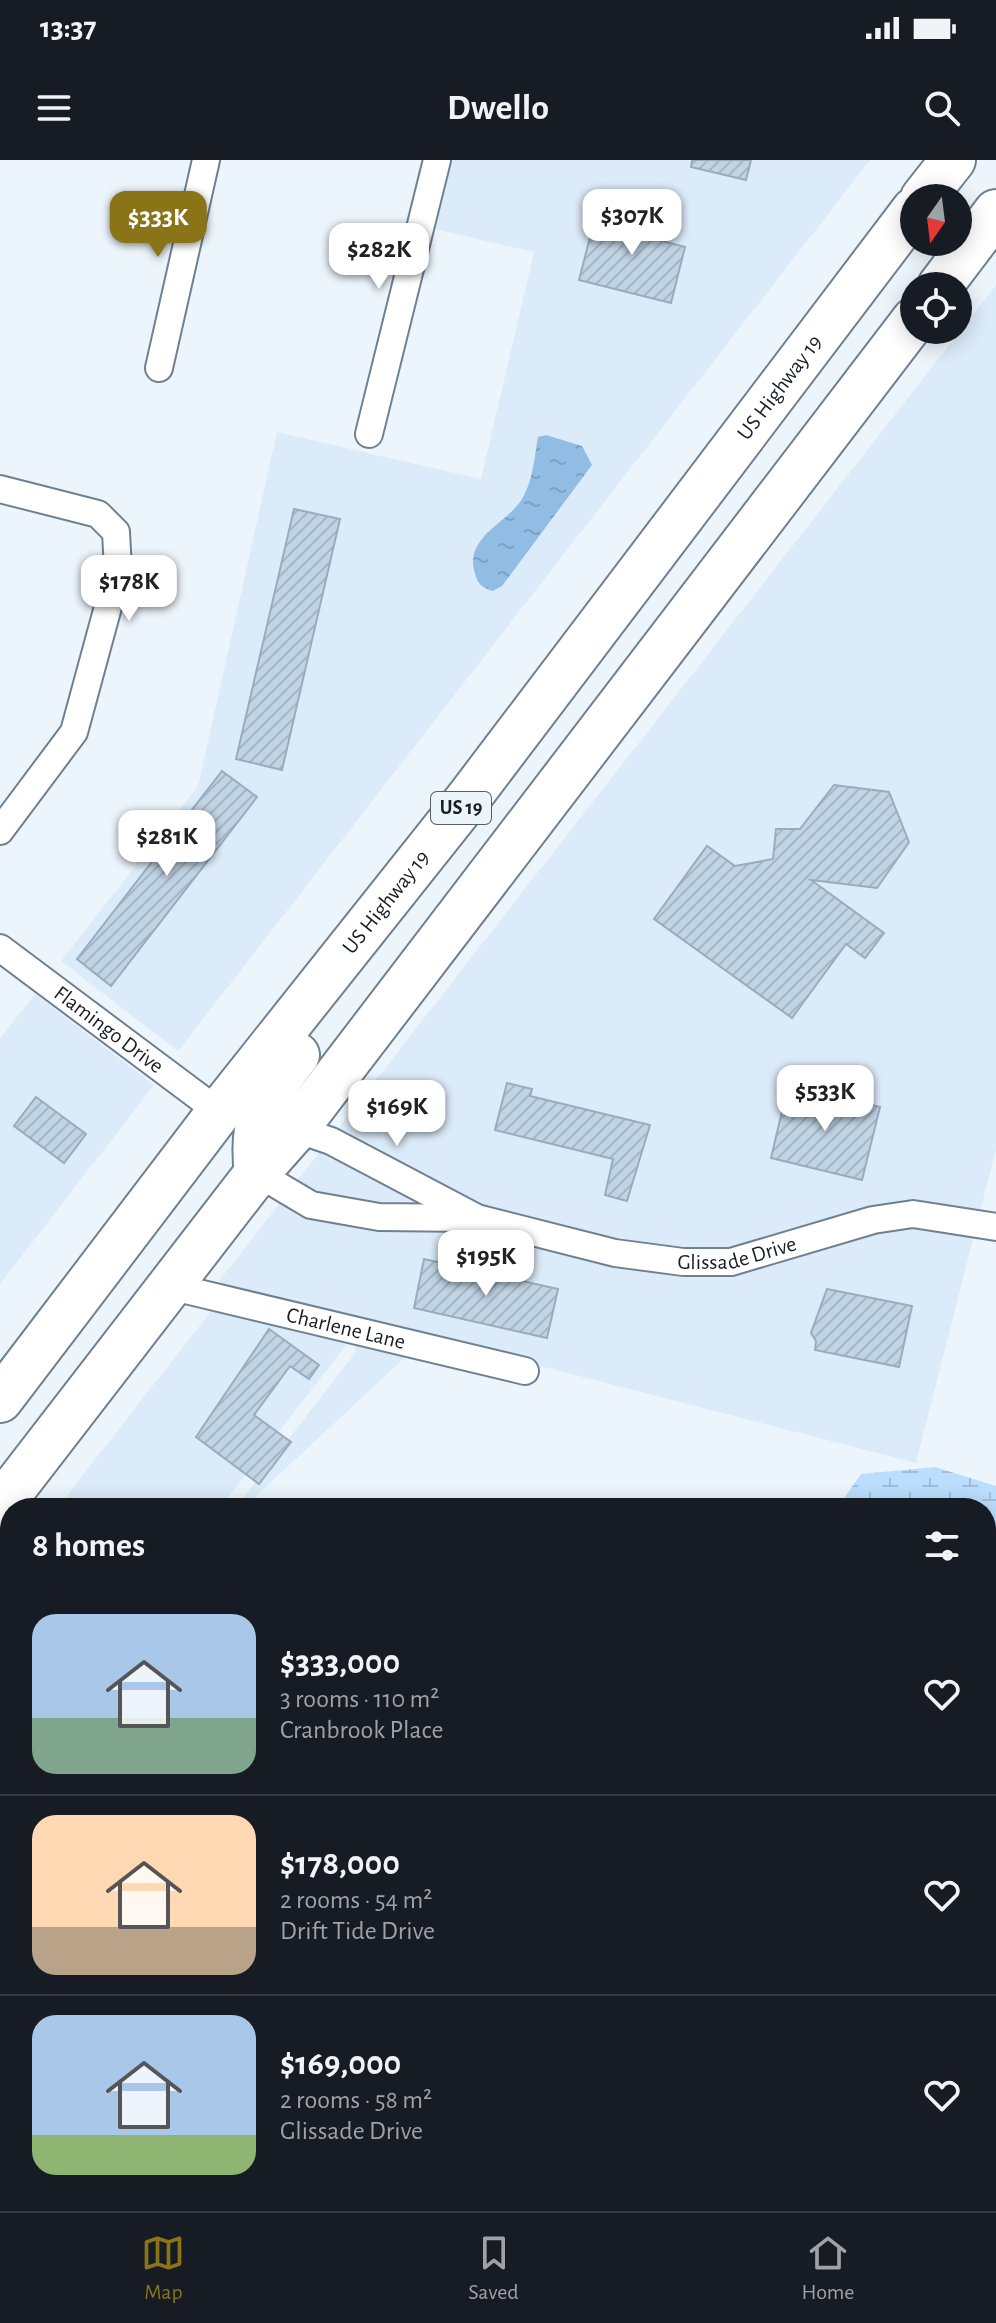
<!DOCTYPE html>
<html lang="en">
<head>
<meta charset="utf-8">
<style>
	body { margin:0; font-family:"Alegreya Sans",sans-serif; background:#20242c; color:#f1f3f6; height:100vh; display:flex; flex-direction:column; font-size:30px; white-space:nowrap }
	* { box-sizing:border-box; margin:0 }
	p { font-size:26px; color:#9ea1a6 }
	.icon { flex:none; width:44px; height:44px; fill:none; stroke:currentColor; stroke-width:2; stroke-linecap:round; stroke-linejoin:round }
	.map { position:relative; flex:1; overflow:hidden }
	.side { position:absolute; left:0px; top:1338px; width:996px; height:714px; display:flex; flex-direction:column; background:#171b24; border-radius:32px 32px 0 0; box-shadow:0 4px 20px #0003 }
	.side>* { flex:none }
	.needle { width:52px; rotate:194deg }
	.buttons { position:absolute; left:900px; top:24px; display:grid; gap:16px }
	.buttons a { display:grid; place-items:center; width:72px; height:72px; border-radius:50%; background:#171b24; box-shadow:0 4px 20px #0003; font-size:40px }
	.price { position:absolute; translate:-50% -68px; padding:0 18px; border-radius:16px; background:#fff; color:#222; font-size:26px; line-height:52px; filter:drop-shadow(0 2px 4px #0008) }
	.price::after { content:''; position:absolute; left:50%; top:48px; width:24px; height:18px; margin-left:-12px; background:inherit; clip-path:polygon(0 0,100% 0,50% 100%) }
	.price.selected { background:#897417; color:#fff }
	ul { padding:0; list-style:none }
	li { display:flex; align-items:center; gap:24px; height:200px; padding:0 32px }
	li+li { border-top:2px solid #363941 }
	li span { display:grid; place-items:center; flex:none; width:224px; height:160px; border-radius:24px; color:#555 }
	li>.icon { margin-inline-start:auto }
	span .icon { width:96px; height:96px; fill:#fffc; stroke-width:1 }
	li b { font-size:34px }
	h2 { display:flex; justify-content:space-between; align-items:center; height:96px; padding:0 32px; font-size:34px }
	.status { display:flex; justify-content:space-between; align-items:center; height:56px; padding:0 40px; background:#171b24; direction:ltr }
	.status svg { height:22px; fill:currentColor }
	header { display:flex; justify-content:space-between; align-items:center; height:104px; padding:0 32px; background:#171b24; font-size:36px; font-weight:600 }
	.tabs { display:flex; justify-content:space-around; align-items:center; height:112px; border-top:2px solid #363941; background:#171b24; font-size:22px; color:#9ea1a6 }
	.tabs a { display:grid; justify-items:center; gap:4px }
	.tabs .selected { color:#897417 }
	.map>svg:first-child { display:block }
</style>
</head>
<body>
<div class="status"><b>13:37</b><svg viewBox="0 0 49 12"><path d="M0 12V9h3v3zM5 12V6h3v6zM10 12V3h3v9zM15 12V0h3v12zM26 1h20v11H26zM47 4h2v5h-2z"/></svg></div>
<header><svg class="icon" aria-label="menu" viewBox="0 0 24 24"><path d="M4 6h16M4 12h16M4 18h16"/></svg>Dwello<svg class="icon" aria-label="search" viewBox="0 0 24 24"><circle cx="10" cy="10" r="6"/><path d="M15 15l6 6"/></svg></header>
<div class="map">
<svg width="996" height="2051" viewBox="0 0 996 2051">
	<defs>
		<pattern id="wetland-marsh" width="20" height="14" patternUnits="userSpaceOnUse" patternTransform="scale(2)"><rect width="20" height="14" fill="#bbdefe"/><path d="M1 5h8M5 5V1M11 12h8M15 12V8" fill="none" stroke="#a0beda"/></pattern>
		<pattern id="water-ripples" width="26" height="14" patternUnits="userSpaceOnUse" patternTransform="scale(2)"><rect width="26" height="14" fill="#91bce3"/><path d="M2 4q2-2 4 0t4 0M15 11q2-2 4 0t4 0" fill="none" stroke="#7ca1c3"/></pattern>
		<pattern id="building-hatch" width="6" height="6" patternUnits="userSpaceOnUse" patternTransform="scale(2)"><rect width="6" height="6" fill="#c1d4e5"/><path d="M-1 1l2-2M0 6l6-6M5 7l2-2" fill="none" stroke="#a5b6c4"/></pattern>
	</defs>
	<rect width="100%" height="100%" fill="#edf5fc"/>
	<g fill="#dcebf9">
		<path d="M423,0H870L178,891L61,801L198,626L277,272L481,319L534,92L408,63Z"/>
		<path d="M996,125V989L916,1303L427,1177L243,1348H235L356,1192L350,1171L203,1142L42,1348Z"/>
		<path d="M35,834L154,925L0,1124V879Z"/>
		<path d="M212,1150L347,1184L220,1348H57Z"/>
		<path d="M10,1409V1933L3,1963H0V1422Z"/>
		<path d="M10,1969V2042H37L35,2051H0V1976Z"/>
	</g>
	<g fill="url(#wetland-marsh)">
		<path d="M935,1307L996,1326V1554L986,1552V1348H837L861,1314Z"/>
		<path d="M986,1610L996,1614V1684L986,1692Z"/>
	</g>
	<path fill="url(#water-ripples)" d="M546,275L582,286L592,305L502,426L493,431C481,428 477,423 474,410C467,377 504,364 520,342C533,323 534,299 538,277Z"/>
	<g fill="url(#building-hatch)" stroke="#99acbd" stroke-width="2">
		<path d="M692,0H751L746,20L691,7Z"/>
		<path d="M597,50L662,63L658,80L685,87L671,143L579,120Z"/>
		<path d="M294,349L340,359L282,610L236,599Z"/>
		<path d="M222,611L257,637L111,826L77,799Z"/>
		<path d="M834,625L889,632L909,682L877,728L811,720L884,773L865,798L846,784L792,858L654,759L707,686L735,706L773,699L776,669H800Z"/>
		<path d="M507,923L532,929L530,936L650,965L627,1041L605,1035L613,999L495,970Z"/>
		<path d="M788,926L880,947L862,1020L771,998Z"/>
		<path d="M36,937L86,974L64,1003L14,966Z"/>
		<path d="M424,1099L558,1129L547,1178L414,1148Z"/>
		<path d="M827,1129L912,1146L899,1207L815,1190L816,1181L811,1173Z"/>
		<path d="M269,1169L319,1205L309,1219L290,1206L254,1255L291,1282L259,1324L196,1277Z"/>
	</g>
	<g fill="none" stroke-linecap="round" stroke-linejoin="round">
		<g stroke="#6f8090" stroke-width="30">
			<g id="minor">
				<path d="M159,208L206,0"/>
				<path d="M369,274L437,0"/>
				<path d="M0,329L98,354L116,372L118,410L74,572L0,671"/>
				<path id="s1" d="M0,788L219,952"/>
				<path id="s2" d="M296,969L331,981L477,1058L615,1093L683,1102H731L873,1060L913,1054L996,1067"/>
				<path d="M257,1013L311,1045L379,1057L473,1058"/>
				<path id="s3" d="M169,1126L525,1211"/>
				<path d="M0,1984L10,1987"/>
				<path d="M651,2042L694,2051"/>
				<path d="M29,2051L31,2042"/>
				<path d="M749,2051L750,2042"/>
			</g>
		</g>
		<g stroke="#6f8090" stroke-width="48">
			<g id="trunk">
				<path d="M923,38L953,0"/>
				<path d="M940,126L996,52"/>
				<path d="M257,1013C250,959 265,937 297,895"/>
				<path id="s4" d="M0,1240L219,952L467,640L914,50"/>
				<path d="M0,1346L257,1013L296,969L914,160"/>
			</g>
		</g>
		<use href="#minor" stroke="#fff" stroke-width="26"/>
		<use href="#trunk" stroke="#fff" stroke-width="44"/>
	</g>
	<g text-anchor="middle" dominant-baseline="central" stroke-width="6" stroke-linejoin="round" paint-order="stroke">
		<rect fill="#edf5fc" stroke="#575e65" stroke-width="2" x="431" y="632" width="60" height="32" rx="6"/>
		<g font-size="20" font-weight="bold" fill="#171e24">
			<text x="461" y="648">US 19</text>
		</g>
		<g font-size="22" fill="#171e24" stroke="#edf5fc">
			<text stroke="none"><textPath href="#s4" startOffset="1278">US Highway 19</textPath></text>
			<text stroke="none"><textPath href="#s4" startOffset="630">US Highway 19</textPath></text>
			<text stroke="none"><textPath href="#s1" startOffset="136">Flamingo Drive</textPath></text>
			<text stroke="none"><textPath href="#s2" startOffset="468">Glissade Drive</textPath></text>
			<text stroke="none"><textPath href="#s3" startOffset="182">Charlene Lane</textPath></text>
		</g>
	</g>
</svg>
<div class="buttons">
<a><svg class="needle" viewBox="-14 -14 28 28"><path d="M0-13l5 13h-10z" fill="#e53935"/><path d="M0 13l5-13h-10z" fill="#9ea1a6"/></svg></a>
<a><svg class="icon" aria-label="locate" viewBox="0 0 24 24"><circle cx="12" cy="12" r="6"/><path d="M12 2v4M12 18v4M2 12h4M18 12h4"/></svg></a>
</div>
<b class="price" style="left:632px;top:97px">$307K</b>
<b class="price selected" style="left:158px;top:99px">$333K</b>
<b class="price" style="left:379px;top:131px">$282K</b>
<b class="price" style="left:129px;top:463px">$178K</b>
<b class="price" style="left:167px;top:718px">$281K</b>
<b class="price" style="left:825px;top:973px">$533K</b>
<b class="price" style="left:397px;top:988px">$169K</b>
<b class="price" style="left:486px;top:1138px">$195K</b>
<section class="side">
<h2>8 homes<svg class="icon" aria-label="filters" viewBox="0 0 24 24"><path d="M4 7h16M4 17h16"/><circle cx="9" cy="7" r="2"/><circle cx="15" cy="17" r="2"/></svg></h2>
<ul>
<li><span style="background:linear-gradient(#a9c7e8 65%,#7fa58c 0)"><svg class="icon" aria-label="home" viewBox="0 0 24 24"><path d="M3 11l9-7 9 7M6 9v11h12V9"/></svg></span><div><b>$333,000</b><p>3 rooms · 110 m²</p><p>Cranbrook Place</p></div><svg class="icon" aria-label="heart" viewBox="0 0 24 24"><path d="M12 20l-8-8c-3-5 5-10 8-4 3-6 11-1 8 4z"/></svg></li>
<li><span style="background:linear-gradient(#ffd9b3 70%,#b9a48a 0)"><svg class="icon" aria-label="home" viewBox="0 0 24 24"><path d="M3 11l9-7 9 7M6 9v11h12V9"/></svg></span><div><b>$178,000</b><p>2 rooms · 54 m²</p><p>Drift Tide Drive</p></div><svg class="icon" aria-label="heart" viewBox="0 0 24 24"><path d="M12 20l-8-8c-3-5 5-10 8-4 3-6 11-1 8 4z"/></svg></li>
<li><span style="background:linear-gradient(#a9c7e8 75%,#8fb573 0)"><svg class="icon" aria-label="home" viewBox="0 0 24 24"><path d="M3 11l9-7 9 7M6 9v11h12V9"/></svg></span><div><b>$169,000</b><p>2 rooms · 58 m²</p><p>Glissade Drive</p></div><svg class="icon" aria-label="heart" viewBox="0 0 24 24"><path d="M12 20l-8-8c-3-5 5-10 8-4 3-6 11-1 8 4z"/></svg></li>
</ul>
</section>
</div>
<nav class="tabs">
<a class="selected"><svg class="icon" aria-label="map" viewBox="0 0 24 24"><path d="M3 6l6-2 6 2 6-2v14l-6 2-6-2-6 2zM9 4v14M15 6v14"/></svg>Map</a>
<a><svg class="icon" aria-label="saved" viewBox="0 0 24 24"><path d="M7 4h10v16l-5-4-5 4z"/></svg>Saved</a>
<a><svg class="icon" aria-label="home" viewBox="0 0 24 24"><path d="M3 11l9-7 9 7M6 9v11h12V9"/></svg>Home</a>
</nav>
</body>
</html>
